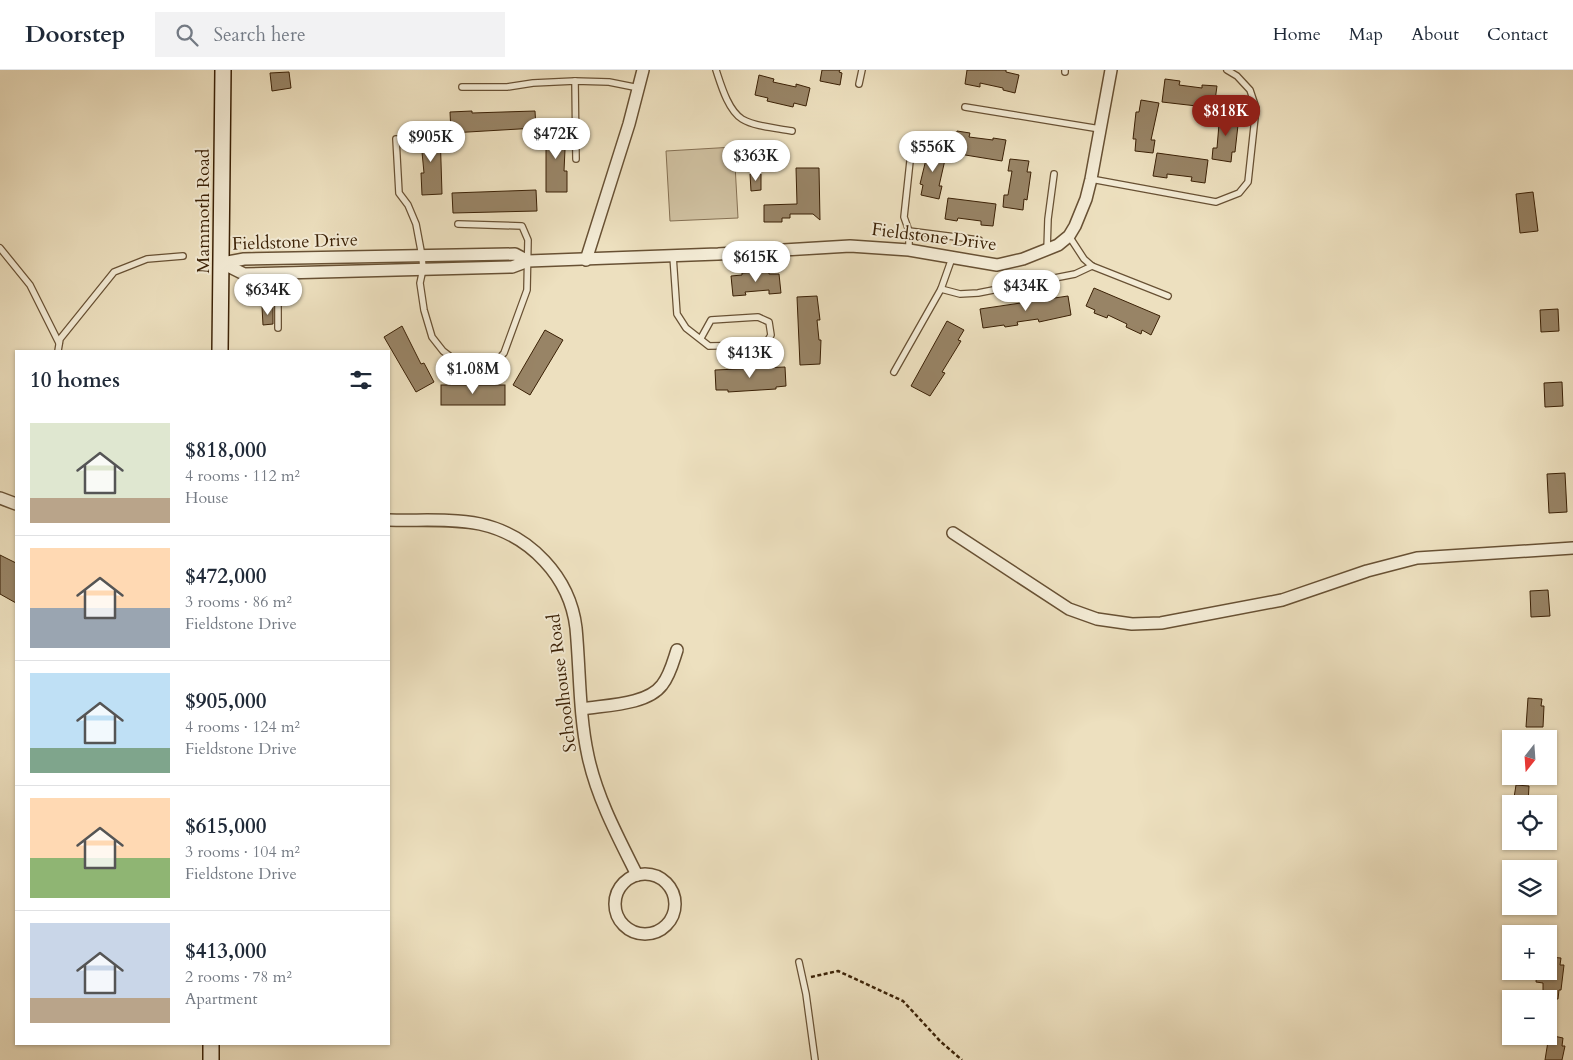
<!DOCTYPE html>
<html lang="en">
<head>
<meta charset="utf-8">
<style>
	body { margin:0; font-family:Cardo,serif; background:#f2f2f3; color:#1f2937; height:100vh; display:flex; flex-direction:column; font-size:19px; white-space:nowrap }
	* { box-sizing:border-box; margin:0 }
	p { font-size:16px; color:#747a83 }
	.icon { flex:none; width:28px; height:28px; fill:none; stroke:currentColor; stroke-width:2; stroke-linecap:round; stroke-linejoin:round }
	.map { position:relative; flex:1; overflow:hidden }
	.panel { position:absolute; left:15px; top:280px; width:375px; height:695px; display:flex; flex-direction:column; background:#fff; border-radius:0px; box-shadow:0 1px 4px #0004 }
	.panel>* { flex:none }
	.needle { width:32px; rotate:197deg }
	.fabs { position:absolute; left:1502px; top:660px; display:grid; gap:10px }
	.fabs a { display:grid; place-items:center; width:55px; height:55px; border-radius:0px; background:#fff; box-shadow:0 1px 4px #0004; font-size:25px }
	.price { position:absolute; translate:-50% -42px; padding:0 11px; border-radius:18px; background:#fff; color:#222; font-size:16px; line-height:32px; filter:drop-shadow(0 1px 2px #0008) }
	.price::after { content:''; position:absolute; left:50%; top:30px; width:15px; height:11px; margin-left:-8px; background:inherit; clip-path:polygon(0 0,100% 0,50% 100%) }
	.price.current { background:#8f2418; color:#fff }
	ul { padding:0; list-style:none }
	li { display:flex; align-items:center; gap:15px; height:125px; padding:0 15px }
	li+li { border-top:1px solid #e0e1e3 }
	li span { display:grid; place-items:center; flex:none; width:140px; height:100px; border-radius:0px; color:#555 }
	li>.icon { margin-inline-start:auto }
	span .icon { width:60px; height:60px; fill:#fffc; stroke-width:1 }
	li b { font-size:21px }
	h2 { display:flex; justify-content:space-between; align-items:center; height:60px; padding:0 15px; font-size:21px }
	header { display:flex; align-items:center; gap:30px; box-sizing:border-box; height:70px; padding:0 25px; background:#fff; border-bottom:1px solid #e0e1e3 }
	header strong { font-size:24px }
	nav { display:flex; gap:28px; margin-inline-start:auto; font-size:18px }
	.search { width:350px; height:45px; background:#f2f2f3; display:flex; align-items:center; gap:12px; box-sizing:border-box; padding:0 18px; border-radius:0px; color:#747a83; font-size:19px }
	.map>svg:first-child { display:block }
</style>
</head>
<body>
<header>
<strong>Doorstep</strong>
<div class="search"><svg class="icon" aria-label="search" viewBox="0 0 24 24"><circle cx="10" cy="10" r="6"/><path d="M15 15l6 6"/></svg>Search here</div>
<nav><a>Home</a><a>Map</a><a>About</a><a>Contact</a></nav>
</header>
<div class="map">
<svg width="1573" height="990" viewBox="0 0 1573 990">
	<rect width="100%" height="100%" fill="#ede0bf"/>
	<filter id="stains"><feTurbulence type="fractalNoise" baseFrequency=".004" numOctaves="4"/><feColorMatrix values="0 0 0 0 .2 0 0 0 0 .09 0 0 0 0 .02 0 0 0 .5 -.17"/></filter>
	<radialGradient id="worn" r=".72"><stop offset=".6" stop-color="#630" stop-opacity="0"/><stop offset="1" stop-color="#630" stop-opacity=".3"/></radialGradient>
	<path fill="#cfc0a0" stroke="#857053" d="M734,77L738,148L670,151L666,81Z"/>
	<g fill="#988466" stroke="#3b2106">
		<path d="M822,0H840L839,2L842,3L840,15L820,11Z"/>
		<path d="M967,0H1006V2L1019,5L1015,23L1003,20V18L980,13V17L965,14Z"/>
		<path d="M289,2L291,18L272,21L270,3Z"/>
		<path d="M759,5L774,9L773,12L796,17V14L810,18L806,36L794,33L793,37L767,31L768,28L755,25Z"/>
		<path d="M1165,9L1180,11L1179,15L1202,18V15L1217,16L1214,38L1162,32Z"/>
		<path d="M1141,30L1159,33L1151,70H1155L1153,83L1135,81L1136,69H1133L1136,42H1139Z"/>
		<path d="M472,41V43L535,41L536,58L451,63L450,42Z"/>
		<path d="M1217,41L1236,44L1235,54L1238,55L1235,82H1232L1231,92L1212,89L1213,78H1217L1219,54H1216Z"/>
		<path d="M546,58H566L564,101H567V122H546Z"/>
		<path d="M440,60L442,124L422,125L421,103H424L420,61Z"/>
		<path d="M957,61L970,63L969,67L993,70V68L1006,70L1002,91L953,83Z"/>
		<path d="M929,77L947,81L939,116H942L939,129L921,125L923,115L920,114Z"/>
		<path d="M1157,83L1208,90L1205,113L1191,111L1192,107L1167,104V108L1153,106Z"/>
		<path d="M1010,89L1029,91L1027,102H1031L1027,130L1024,129L1023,140L1003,137L1004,125H1008L1012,101H1008Z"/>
		<path d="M796,98H819L820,150L813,144H790V148H782V152H764V135L797,134Z"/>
		<path d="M750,104H761V120L751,121Z"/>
		<path d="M536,120L537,141L453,143L452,123Z"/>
		<path d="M1533,122L1538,161L1520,163L1516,124Z"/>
		<path d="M948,128L996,134L993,156L981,155V151L958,148L957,151L945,149Z"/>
		<path d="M769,201V204H779L781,223L769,224V220L745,222L746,225L733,226L731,206L742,205V203Z"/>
		<path d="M1094,218L1160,246L1151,265L1142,260L1141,264L1126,257L1127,254L1108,245L1107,248L1094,243L1095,240L1086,236Z"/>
		<path d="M817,226L820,250H817L819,270H821L820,294L800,295L797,227Z"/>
		<path d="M1068,226L1071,245L1039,252L1038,249L1017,252L1018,255L1005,257L1004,255L983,258L980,239Z"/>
		<path d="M262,237H273V254L263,255Z"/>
		<path d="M1558,239L1559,261L1541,262L1540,240Z"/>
		<path d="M947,251L964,260L958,270L961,271L942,302L945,303L930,326L911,316Z"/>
		<path d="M402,256L421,294L424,293L434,312L416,322L384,267Z"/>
		<path d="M545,260L563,270L530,325L513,315Z"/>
		<path d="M785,297L786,316L776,317V319L728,322V320H716L715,300Z"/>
		<path d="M1562,312L1563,336L1545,337L1544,313Z"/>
		<rect x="441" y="315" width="64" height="20"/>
		<path d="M1565,403L1567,442L1549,443L1547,404Z"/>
		<path d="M0,485L16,493V533L0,524Z"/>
		<path d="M1548,520L1550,546L1531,547L1530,521Z"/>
		<path d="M1528,628L1542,629L1541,636H1544L1543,657H1526Z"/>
		<path d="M1516,715L1529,716L1528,734H1513Z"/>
		<path d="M1549,887L1561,888L1560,895H1564L1561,920H1559L1558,929H1543V913L1536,912L1537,901H1549Z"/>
		<path d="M1549,965L1563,968L1562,976H1565L1562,990H1545Z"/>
	</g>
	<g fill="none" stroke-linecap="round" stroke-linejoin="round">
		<g stroke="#685134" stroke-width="8">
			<g id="service">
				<path d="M716,0C721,15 728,40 742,49C755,57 777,58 792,61"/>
				<path d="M1065,2V0"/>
				<path d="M575,11L576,89"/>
				<path d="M859,14L862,0"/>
				<path d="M462,17H507L533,13L575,11L609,12L639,18"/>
				<path d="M965,37L1100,59"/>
				<path d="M396,69L399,123L408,135L416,154L422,186L423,199L420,213L424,240L432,267L443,281L460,294L479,296L493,295L504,283L527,220L528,170L522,156L458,154"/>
				<path d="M1091,109L1216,132L1239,123L1248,112L1256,38L1250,20L1237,6L1227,0"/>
				<path d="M909,161L979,170"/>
				<path d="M1069,166L1084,189L1092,196L1168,226"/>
				<path d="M0,178L30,215L59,273"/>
				<path d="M909,180V161L904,147L911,82"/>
				<path d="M1047,180L1048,149L1054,104"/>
				<path d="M673,186L677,244L686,258L709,276L765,275L771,265L769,252L758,247L711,250L701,268"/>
				<path d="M278,203V258"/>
				<path d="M941,219L960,224L978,223L1075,204L1092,196"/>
				<path d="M58,281L60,269L114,202L147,189L183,186"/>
				<path d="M894,302L941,219L952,188"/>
				<path d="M799,892L806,924L815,990"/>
			</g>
		</g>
		<g stroke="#685134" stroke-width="14">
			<g id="minor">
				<path d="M586,190L629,54L643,0"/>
				<path d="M222,193L244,204L512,197L528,191L718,184L850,176L909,180L997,195L1023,189L1058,175L1069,166L1075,156L1086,129L1091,109L1111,0"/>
				<path d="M222,193L244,189L515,184L528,191"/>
				<path d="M0,428L16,434"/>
				<path d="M389,450C418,451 451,448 480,454C530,465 570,507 576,558C580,600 579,645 588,686C597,728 618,767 637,805"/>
				<path d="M953,463L1069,539L1097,549L1132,554L1161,553L1282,530L1367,501L1417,488L1573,478"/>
				<path d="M582,639C606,635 647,635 662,615C670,605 673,592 677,580"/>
				<circle cx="645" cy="834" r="30"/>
			</g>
		</g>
		<g stroke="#3b2106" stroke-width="18">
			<g id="secondary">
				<path d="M220,281L223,0"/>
				<path d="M211,990V974"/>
			</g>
		</g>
		<path stroke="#3b2106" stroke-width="2.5" stroke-dasharray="4 2.5" stroke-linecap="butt" d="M811,907L838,901L903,931L941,972L962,990"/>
		<use href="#service" stroke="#f3ebd5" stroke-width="5.5"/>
		<use href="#minor" stroke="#f3ebd5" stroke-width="11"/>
		<use href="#secondary" stroke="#f3ebd5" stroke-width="15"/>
	</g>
	<g text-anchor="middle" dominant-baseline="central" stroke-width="4" stroke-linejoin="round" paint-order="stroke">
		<g font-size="18" fill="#3b2106" stroke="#f3ebd5">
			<text transform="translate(203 141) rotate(-90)">Mammoth Road</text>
			<text transform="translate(934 167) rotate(7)">Fieldstone Drive</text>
			<text transform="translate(295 172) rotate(-2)">Fieldstone Drive</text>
			<text transform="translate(562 613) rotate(-97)">Schoolhouse Road</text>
		</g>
	</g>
	<rect width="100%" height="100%" filter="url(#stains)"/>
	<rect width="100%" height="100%" fill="url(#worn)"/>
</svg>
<div class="fabs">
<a><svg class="needle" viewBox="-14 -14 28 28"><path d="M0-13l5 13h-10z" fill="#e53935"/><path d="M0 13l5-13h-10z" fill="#747a83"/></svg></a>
<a><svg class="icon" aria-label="locate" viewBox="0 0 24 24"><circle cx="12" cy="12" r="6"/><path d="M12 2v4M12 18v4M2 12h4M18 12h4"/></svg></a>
<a><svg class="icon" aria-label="layers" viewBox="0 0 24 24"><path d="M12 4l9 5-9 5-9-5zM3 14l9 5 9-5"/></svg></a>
<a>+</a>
<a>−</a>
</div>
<b class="price current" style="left:1226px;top:67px">$818K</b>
<b class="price" style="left:556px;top:90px">$472K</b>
<b class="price" style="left:431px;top:93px">$905K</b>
<b class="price" style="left:933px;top:103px">$556K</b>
<b class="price" style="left:756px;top:112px">$363K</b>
<b class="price" style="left:756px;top:213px">$615K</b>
<b class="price" style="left:1026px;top:242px">$434K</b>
<b class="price" style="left:268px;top:246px">$634K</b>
<b class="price" style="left:750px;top:309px">$413K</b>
<b class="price" style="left:473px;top:325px">$1.08M</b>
<section class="panel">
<h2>10 homes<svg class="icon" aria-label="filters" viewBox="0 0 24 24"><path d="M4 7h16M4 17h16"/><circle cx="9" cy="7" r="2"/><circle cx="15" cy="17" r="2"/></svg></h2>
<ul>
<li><span style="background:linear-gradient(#dfe7d0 75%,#b9a48a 0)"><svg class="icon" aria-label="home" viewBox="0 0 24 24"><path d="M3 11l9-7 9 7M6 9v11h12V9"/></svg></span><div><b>$818,000</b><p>4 rooms · 112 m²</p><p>House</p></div></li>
<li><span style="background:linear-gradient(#ffd9b3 60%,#9aa5b1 0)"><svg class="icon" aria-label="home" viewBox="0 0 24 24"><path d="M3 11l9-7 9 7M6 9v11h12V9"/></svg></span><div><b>$472,000</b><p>3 rooms · 86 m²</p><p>Fieldstone Drive</p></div></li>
<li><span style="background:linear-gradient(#bfe0f5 75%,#7fa58c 0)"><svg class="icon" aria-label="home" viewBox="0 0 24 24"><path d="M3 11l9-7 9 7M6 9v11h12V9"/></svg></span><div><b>$905,000</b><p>4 rooms · 124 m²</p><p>Fieldstone Drive</p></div></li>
<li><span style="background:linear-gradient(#ffd9b3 60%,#8fb573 0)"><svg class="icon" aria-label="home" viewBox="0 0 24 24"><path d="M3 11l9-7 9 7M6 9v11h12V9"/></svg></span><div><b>$615,000</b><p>3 rooms · 104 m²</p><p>Fieldstone Drive</p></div></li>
<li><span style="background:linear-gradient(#c9d6e8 75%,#b9a48a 0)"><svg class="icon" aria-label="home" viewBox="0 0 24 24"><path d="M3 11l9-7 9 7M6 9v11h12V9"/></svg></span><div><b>$413,000</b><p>2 rooms · 78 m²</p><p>Apartment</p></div></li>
</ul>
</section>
</div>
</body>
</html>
